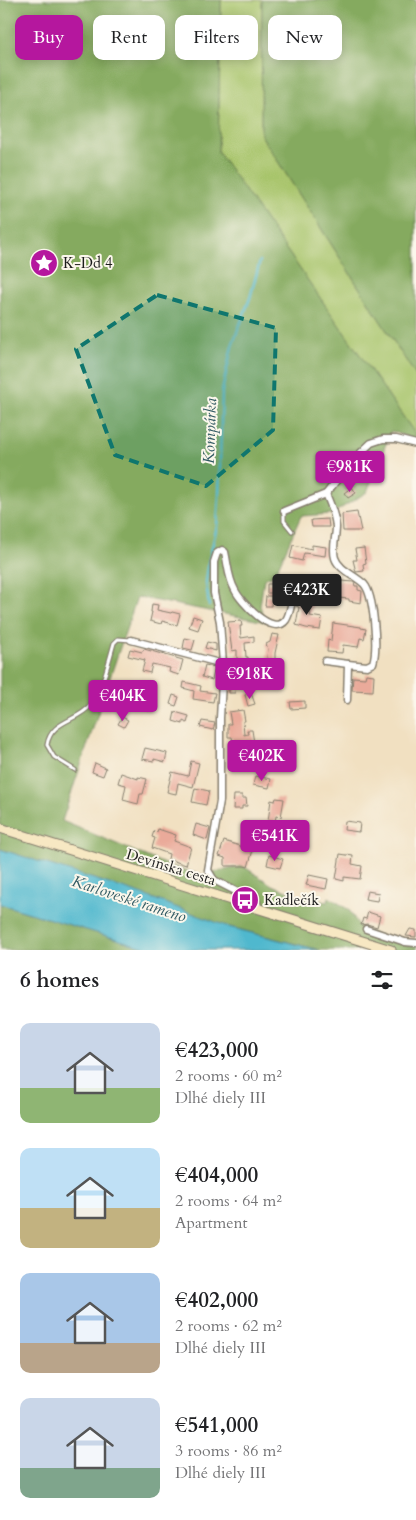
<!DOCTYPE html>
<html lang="en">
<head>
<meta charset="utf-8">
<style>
	body { margin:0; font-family:Cardo,serif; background:#f2f2f2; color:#202124; height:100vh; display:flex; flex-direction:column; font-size:19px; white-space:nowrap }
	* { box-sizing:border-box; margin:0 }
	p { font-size:16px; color:#757577 }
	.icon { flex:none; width:28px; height:28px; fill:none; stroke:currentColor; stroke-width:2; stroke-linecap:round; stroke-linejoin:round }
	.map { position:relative; height:950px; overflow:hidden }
	.side { display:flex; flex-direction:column; background:#fff; flex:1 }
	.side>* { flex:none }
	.guide { position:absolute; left:15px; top:15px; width:386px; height:45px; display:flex; gap:10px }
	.price { position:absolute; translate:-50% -42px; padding:0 11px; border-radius:5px; background:#b5179e; color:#fff; font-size:16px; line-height:32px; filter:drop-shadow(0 1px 2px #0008) }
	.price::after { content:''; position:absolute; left:50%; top:30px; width:15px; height:11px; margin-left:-8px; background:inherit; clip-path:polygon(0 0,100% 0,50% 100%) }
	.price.active { background:#222; color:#fff }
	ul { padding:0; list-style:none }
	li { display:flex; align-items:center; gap:15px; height:125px; padding:0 20px }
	li span { display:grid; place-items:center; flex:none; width:140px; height:100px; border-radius:10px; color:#555 }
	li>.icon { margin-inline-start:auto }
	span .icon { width:60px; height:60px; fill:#fffc; stroke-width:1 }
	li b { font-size:21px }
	h2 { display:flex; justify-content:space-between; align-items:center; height:60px; padding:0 20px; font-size:21px }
	.tag { padding:0 18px; border-radius:10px; background:#fff; box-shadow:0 2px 12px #0003; font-size:18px; line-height:45px }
	.tag.active { background:#b5179e; color:#fff }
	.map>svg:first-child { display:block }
</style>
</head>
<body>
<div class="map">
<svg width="416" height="950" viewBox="0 0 416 950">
	<rect width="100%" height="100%" fill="#fbf7ec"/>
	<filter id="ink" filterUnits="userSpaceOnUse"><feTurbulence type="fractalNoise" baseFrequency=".02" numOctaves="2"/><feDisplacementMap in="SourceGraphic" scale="10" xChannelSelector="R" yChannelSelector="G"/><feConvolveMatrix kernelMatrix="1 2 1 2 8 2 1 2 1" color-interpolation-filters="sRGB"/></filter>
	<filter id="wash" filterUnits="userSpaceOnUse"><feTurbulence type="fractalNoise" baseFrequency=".0096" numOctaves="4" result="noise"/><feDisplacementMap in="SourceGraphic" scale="20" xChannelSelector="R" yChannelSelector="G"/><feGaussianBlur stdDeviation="1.12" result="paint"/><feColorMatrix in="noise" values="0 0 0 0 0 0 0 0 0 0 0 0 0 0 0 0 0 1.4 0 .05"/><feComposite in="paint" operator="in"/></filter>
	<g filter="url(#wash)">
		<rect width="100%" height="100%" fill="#f1e0c1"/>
		<path fill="#a7c46b" stroke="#627044" d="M221,0H262L261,135L416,376V435L218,152Z"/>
		<g fill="#85aa5f" stroke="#50633e">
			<path d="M0,0H221L218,152L416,435V440L391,431L367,492L332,514L301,516L275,574L264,579L260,606L266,622L137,597L62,821L167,865L202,875L243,866L272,885L301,897L327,902L329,897L349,910L361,929L408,946L416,945V950H319L229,927L0,849Z"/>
			<path d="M262,0H416V376L261,135Z"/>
			<path d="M0,904L141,946L153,950H0Z"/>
		</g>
		<path fill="#50b8ce" stroke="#366a75" d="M0,849L141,894L229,927L319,950H153L0,904Z"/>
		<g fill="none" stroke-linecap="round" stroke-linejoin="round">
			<path stroke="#50b8ce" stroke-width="2.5" d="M209,606L206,582L209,560L217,526L219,496L222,391L232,346L250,298L260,261"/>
		</g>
		<g id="blocks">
			<g fill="#eaaa9a">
				<path d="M352,487L356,493L348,498L344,493Z"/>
				<path d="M357,512L361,531H343L342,514Z"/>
				<path d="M328,519L329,527H312L311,520Z"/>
				<path d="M293,545L312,549V545L326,547L325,556L304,553L302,561L290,558Z"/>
				<path d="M364,548L366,563L363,564L364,571L356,572L353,560H357L355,549Z"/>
				<path d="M280,580H286V593H267V584H280Z"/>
				<path d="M329,580L354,582L355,586H358V590L362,591L361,603L349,601V599L327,597Z"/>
				<path d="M266,596H272L271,606H265Z"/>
				<path d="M298,598L313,601L310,616L322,618L320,630L306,628L296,625L299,607L296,606Z"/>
				<path d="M152,604L158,605L157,610L171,613L172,612L180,614L177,625L162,621L161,624L150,621L152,612H151Z"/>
				<path d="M193,616L202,619L198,630L189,627Z"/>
				<path d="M241,621L242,626H240L241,638L254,636V642L245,643L246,657H248V668H246V671H237V650L232,651L228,622Z"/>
				<path d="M333,623L361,627V628L366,629L364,639L360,638L358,647L343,645L342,653L327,652L328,640L331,641Z"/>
				<path d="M272,634L279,635L275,653V660H277L274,674L265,672L268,659L267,657L268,649L266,644L270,642Z"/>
				<path d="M185,638L195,640L192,650L183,648Z"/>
				<path d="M207,642L216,644V651L205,648Z"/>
				<path d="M130,649L142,652L144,649L183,660L179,675L169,672L170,668L152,664L150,673L142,671L145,660L128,656Z"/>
				<path d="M205,665L215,667L212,680L202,677Z"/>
				<path d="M231,673L237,674L235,693H229V686H227V678H230Z"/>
				<path d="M366,674L374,675L373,691L352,690L353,677L365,678Z"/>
				<path d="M184,682L201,686L200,691L215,693L213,702L193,699L194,691L183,688Z"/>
				<path d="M143,686L154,690L149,711L136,707Z"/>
				<path d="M114,693L120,695L117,705L111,703Z"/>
				<path d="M251,693L255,704L248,706L245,695Z"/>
				<path d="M173,695L179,697L176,706L170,704Z"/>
				<path d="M305,701V708L291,709L290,702Z"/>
				<path d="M243,710L245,721H243L244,735L248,734L247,730H252L254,743H260V753H250L248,740L233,742L232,737H228V724H231L229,712Z"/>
				<path d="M175,712L189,716L187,723L183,721V724L173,721Z"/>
				<path d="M122,717L128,720L124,727L118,724Z"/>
				<path d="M202,721L215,723L213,730L200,727Z"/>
				<path d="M145,748L167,753L165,762L154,759V761L142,759Z"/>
				<path d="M272,756L279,757L277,766L270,765Z"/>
				<path d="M191,761L199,763L193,787L178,783L176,794L167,792L172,772L188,776Z"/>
				<path d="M95,763L106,768L103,776L92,772Z"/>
				<path d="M121,773L138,779V777L147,779L143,794H140L138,804L123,800L126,785L118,783Z"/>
				<path d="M255,776L271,779L269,788L253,785Z"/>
				<path d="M195,788L209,791L206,805L192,802Z"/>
				<path d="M234,795H242V798H246L247,806H242V809H233Z"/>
				<path d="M276,798L284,799L281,817L276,816L274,829L268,828L265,827L268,821L271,800L275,801Z"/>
				<path d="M345,821L360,823L359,832L344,830Z"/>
				<path d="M196,824L210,828L207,840L193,835Z"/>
				<path d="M158,829L176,835L174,841L191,847L186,865L168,859L169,854L152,848L155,838L152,837L154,831L157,832Z"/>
				<path d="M224,841L253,850L248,867L244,866H225V858L219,856Z"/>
				<path d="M340,854L353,856L352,864L362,866L360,879L344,877V881L336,879Z"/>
				<path d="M269,855L283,859L280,868L267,865Z"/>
				<path d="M309,875L328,879L326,889L306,885Z"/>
				<path d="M367,891L379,893L377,901L365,899Z"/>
				<path d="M368,912L380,916L377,927L367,924L361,925L363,918L366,919Z"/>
				<path d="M410,929L416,930V937L406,936Z"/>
			</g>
		</g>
	</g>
	<g filter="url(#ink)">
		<use href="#blocks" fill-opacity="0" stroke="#867e6e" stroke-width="1"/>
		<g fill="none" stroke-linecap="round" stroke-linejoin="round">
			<g stroke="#867e6e" stroke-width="5.5">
				<g id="lane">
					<path d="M284,512V521L292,531"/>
					<path d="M75,770L54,757L47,745C51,720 77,722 91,705C102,690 109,661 114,643L118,639L131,640"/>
				</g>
			</g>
			<g stroke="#867e6e" stroke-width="9">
				<g id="street">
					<path d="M326,494C331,505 335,515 336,527C336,537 332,548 335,558C339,570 355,575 364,584C374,595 378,648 373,663L367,666L348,664L347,700"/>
					<path d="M284,511L326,494L350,463L371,443L383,439H396L416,444"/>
					<path d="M131,640L223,664"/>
					<path d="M325,661L348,664"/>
					<path d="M258,908L257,902L214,880L208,870L220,801V718L223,664L220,622L214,593V562L217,553L222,550L225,552C228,565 228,578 235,590C240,601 273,638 286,620C290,614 291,604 293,597"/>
					<path d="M366,929L405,942L416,943"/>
				</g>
			</g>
			<g stroke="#867e6e" stroke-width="11">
				<path id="secondary" d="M0,828L391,950"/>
			</g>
			<use href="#lane" stroke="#fff" stroke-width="3"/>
			<use href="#street" stroke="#fff" stroke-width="6"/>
			<use href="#secondary" stroke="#f7e8c3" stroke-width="9"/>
		</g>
	</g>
	<path fill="#0f766e" fill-opacity="0.2" stroke="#0f766e" stroke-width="4" stroke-dasharray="10 6" stroke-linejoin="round" d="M157,295L276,328L273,430L206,486L115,455L76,349Z"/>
	<defs>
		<g id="sight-disc" transform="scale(1.4375)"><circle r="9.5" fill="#b5179e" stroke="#fbf7ec"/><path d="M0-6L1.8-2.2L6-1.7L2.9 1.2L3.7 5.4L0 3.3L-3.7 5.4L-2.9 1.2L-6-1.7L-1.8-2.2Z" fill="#fff"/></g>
		<g id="bus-disc" transform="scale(1.4375)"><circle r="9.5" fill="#b5179e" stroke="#fbf7ec"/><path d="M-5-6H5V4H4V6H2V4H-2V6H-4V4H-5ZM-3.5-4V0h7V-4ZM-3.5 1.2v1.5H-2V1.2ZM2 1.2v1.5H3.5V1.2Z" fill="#fff"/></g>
	</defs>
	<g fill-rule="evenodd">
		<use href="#sight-disc" x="44" y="263"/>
		<use href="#bus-disc" x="245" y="900"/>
	</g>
	<g text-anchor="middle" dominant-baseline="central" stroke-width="4" stroke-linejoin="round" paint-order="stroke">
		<g font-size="15" fill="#1c1c1c" stroke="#fbf7ec" text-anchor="start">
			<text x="63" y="263">K-Dd 4</text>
			<text x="264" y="900">Kadlečík</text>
		</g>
		<g font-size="15" fill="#1c1c1c" stroke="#fbf7ec">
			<text transform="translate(171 867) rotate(17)">Devínska cesta</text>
		</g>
		<g font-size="16" font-style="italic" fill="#315a63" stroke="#fbf7ec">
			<text transform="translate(210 431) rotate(-88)">Kompárka</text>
			<text transform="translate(129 899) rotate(18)">Karloveské rameno</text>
		</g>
	</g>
</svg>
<b class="price" style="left:350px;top:493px">€981K</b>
<b class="price active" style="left:307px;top:616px">€423K</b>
<b class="price" style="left:250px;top:700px">€918K</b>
<b class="price" style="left:123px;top:722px">€404K</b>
<b class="price" style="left:262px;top:782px">€402K</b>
<b class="price" style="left:275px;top:862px">€541K</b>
<div class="guide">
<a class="tag active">Buy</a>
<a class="tag">Rent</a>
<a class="tag">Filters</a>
<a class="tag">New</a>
</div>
</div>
<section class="side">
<h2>6 homes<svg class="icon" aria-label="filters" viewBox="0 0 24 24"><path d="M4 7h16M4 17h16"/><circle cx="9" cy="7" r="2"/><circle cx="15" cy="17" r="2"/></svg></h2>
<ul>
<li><span style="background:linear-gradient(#c9d6e8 65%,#8fb573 0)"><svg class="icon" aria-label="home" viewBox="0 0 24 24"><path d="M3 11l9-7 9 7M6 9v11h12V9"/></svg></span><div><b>€423,000</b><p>2 rooms · 60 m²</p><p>Dlhé diely III</p></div></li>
<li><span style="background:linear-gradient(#bfe0f5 60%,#c2b280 0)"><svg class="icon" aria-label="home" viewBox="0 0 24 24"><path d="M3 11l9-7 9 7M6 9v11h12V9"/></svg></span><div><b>€404,000</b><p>2 rooms · 64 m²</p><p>Apartment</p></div></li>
<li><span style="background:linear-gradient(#a9c7e8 70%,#b9a48a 0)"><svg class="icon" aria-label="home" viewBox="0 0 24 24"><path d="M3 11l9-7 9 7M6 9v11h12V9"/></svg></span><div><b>€402,000</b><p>2 rooms · 62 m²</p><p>Dlhé diely III</p></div></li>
<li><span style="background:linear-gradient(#c9d6e8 70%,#7fa58c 0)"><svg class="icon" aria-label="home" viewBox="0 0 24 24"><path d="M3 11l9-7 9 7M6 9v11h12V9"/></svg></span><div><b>€541,000</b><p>3 rooms · 86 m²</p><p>Dlhé diely III</p></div></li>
</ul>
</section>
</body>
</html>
